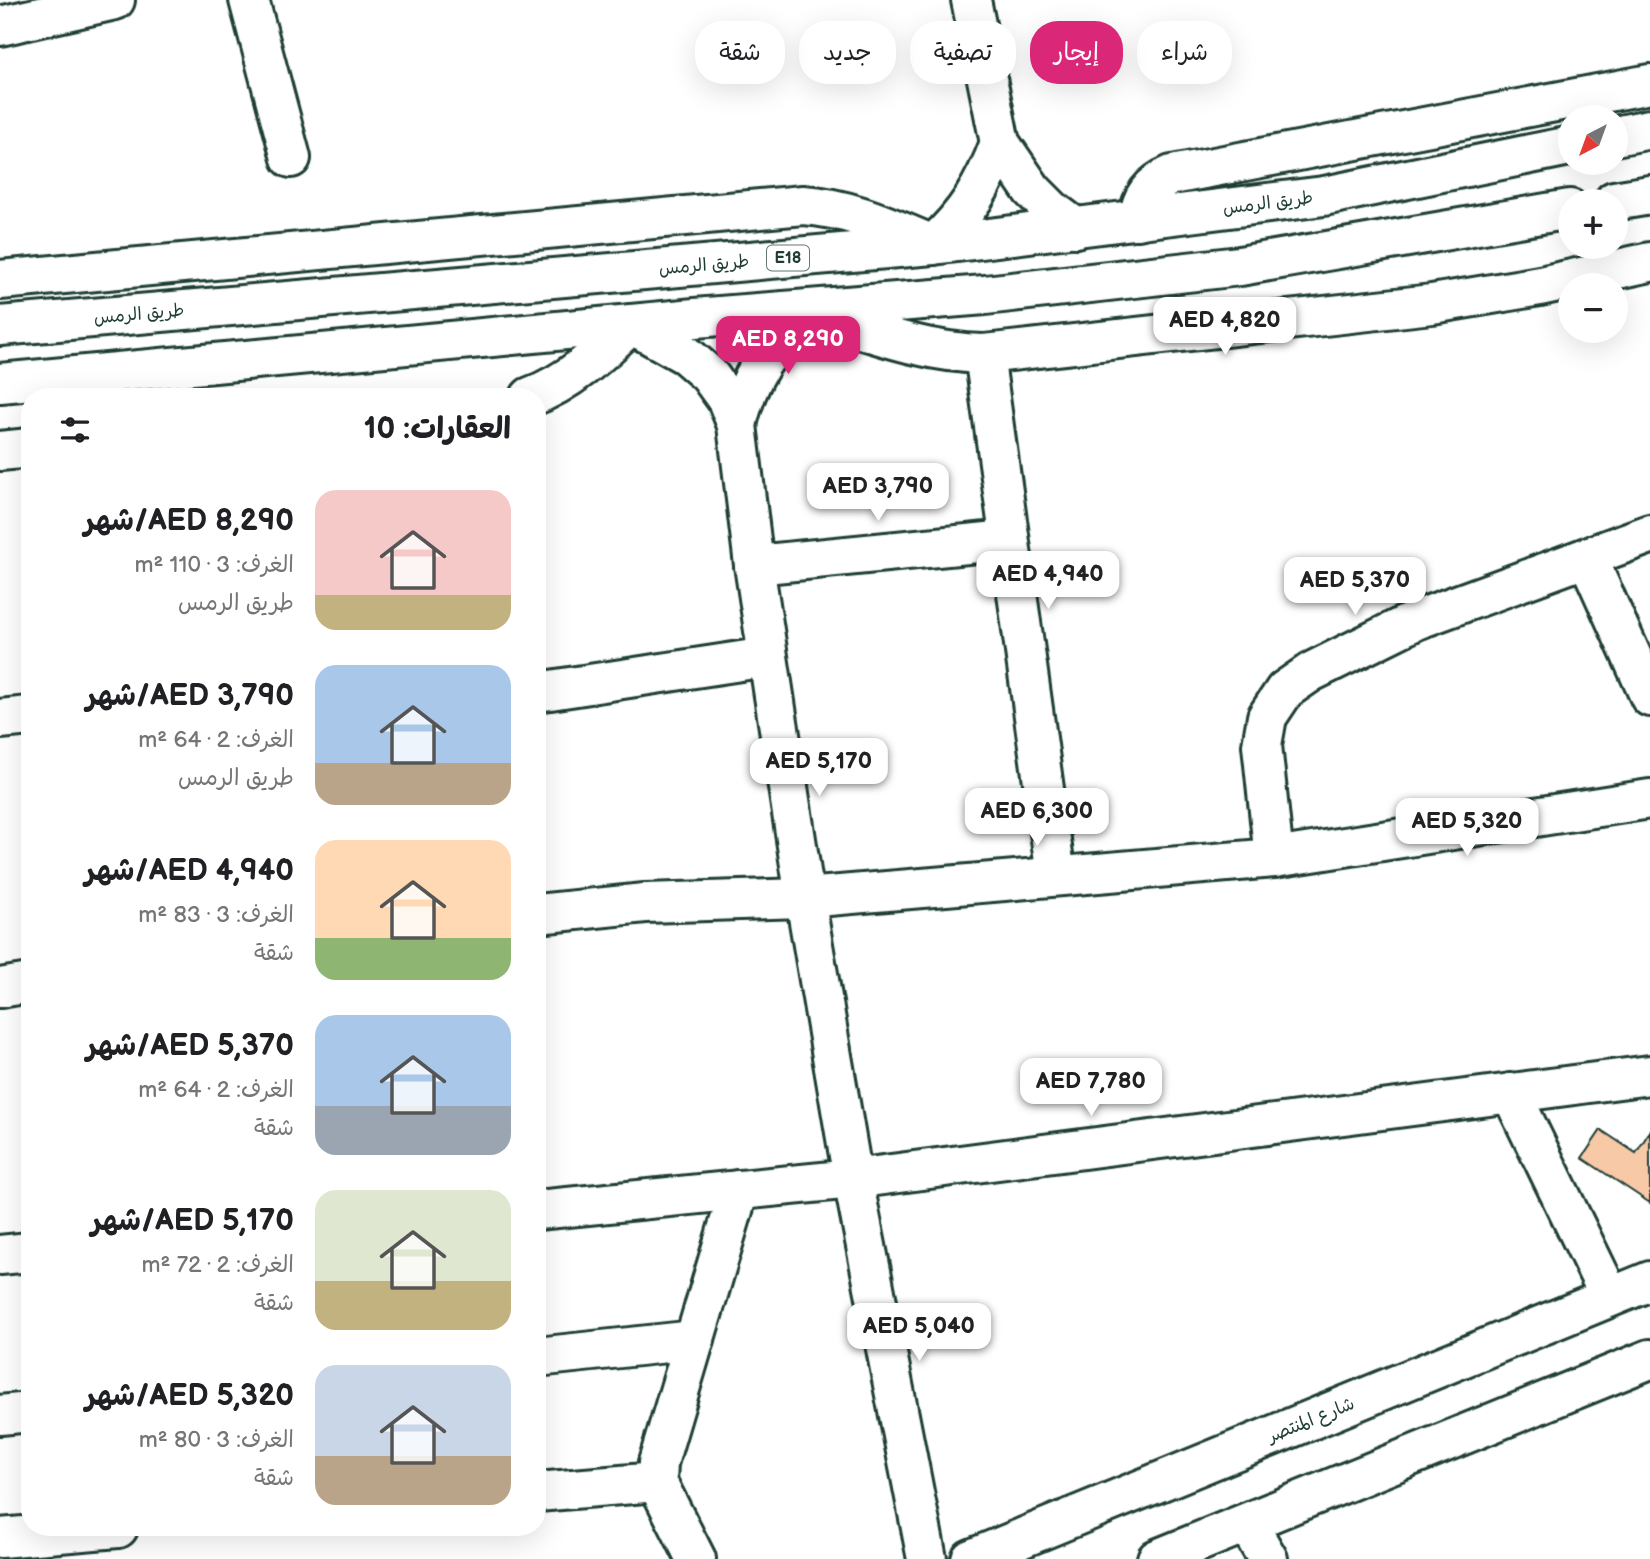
<!DOCTYPE html>
<html lang="ar">
<head>
<meta charset="utf-8">
<style>
	body { margin:0; font-family:"Balsamiq Sans","Playpen Sans Arabic",sans-serif; background:#f6f6f6; color:#202124; direction:rtl; height:100vh; display:flex; flex-direction:column; font-size:26px; white-space:nowrap }
	* { box-sizing:border-box; margin:0 }
	p { font-size:23px; color:#757577 }
	.icon { flex:none; width:38px; height:38px; fill:none; stroke:currentColor; stroke-width:2; stroke-linecap:round; stroke-linejoin:round }
	.map { position:relative; flex:1; overflow:hidden; direction:ltr }
	.panel { position:absolute; left:21px; top:388px; width:525px; height:1148px; display:flex; flex-direction:column; background:#fff; border-radius:28px; box-shadow:0 7px 28px #0002; direction:rtl }
	.panel>* { flex:none }
	.hud { position:absolute; left:567px; top:21px; width:665px; height:63px; direction:rtl; display:flex; gap:14px }
	.needle { width:46px; rotate:221deg }
	.buttons { position:absolute; left:1558px; top:105px; display:grid; gap:14px }
	.buttons a { display:grid; place-items:center; width:70px; height:70px; border-radius:50%; background:#fff; box-shadow:0 7px 28px #0002; font-size:35px }
	.price { position:absolute; translate:-50% -60px; padding:0 16px; border-radius:14px; background:#fff; color:#222; font-size:23px; line-height:46px; filter:drop-shadow(0 2px 4px #0008) }
	.price::after { content:''; position:absolute; left:50%; top:42px; width:21px; height:16px; margin-left:-10px; background:inherit; clip-path:polygon(0 0,100% 0,50% 100%) }
	.price.on { background:#db2777; color:#fff }
	ul { padding:0; list-style:none }
	li { display:flex; align-items:center; gap:21px; height:175px; padding:0 35px }
	li span { display:grid; place-items:center; flex:none; width:196px; height:140px; border-radius:21px; color:#555 }
	li>.icon { margin-inline-start:auto }
	span .icon { width:84px; height:84px; fill:#fffc; stroke-width:1 }
	li b { font-size:30px }
	h2 { display:flex; justify-content:space-between; align-items:center; height:84px; padding:0 35px; font-size:30px }
	.tag { padding:0 24px; border-radius:28px; background:#fff; box-shadow:0 7px 28px #0002; font-size:24px; line-height:63px }
	.tag.on { background:#db2777; color:#fff }
	.map>svg:first-child { display:block }
</style>
</head>
<body>
<div class="map">
<svg width="1650" height="1559" viewBox="0 0 1650 1559">
	<rect width="100%" height="100%" fill="#fff"/>
	<filter id="ink" filterUnits="userSpaceOnUse"><feTurbulence type="fractalNoise" baseFrequency=".0143" numOctaves="2"/><feDisplacementMap in="SourceGraphic" scale="14" xChannelSelector="R" yChannelSelector="G"/><feConvolveMatrix kernelMatrix="1 2 1 2 8 2 1 2 1" color-interpolation-filters="sRGB"/></filter>
	<g filter="url(#ink)">
		<path fill="#f7c9a7" stroke="#1f3d34" stroke-width="2" d="M1601,1130L1636,1153L1650,1131V1203L1582,1158Z"/>
		<g fill="none" stroke-linecap="round" stroke-linejoin="round">
			<g stroke="#1f3d34" stroke-width="44">
				<g id="minor">
					<path d="M249,0L291,158"/>
					<path d="M971,0L1000,143L1032,190L1053,211L1076,228"/>
					<path d="M0,26L115,0"/>
					<path d="M1138,220C1141,197 1151,184 1172,175L1650,84"/>
					<path d="M0,280L803,205C850,208 890,227 933,245C967,214 984,186 1000,143"/>
					<path d="M984,354L1056,876"/>
					<path d="M530,397C569,383 601,353 631,324L686,355L709,375L727,400L737,425L754,565L805,898L853,1179L927,1559"/>
					<path d="M737,425C748,374 770,349 804,311C863,329 922,353 984,354L1432,304L1540,286L1650,262"/>
					<path d="M0,451L30,448"/>
					<path d="M1587,557L1650,697"/>
					<path d="M754,565L1008,540"/>
					<path d="M537,692L767,657"/>
					<path d="M0,719L30,716"/>
					<path d="M1274,858L1262,745L1267,717L1285,690L1311,672L1416,620L1650,534"/>
					<path d="M537,914L645,903L805,898L1274,858L1650,799"/>
					<path d="M0,988L30,983"/>
					<path d="M1511,1093L1610,1297"/>
					<path d="M537,1210L853,1179L1650,1075"/>
					<path d="M0,1255L30,1252"/>
					<path d="M537,1357L695,1340"/>
					<path d="M0,1415L30,1412"/>
					<path d="M537,1492L657,1482"/>
					<path d="M1247,1523L1268,1559"/>
					<path d="M0,1538L118,1528"/>
					<path d="M696,1559L657,1482L658,1463L739,1190"/>
				</g>
			</g>
			<g stroke="#1f3d34" stroke-width="44">
				<g id="major">
					<path d="M971,1559L1650,1281"/>
					<path d="M1157,1559L1650,1359"/>
				</g>
			</g>
			<g stroke="#1f3d34" stroke-width="44">
				<g id="highway">
					<path d="M1615,136L1650,129"/>
					<path d="M1614,201L1650,195"/>
					<path d="M0,326L933,245L1324,196L1570,146"/>
					<path d="M0,383L695,318L985,295L1240,266L1570,209"/>
				</g>
			</g>
			<use href="#minor" stroke="#fff" stroke-width="38"/>
			<use href="#major" stroke="#fff" stroke-width="38"/>
			<use href="#highway" stroke="#fff" stroke-width="38"/>
		</g>
	</g>
	<g text-anchor="middle" dominant-baseline="central" stroke-width="5" stroke-linejoin="round" paint-order="stroke">
		<rect fill="#fff" stroke="#627771" stroke-width="2" x="767" y="245.5" width="42" height="25" rx="5"/>
		<g font-size="16" font-weight="bold" fill="#1f3d34">
			<text x="788" y="258">E18</text>
		</g>
		<g font-size="18" fill="#1f3d34" stroke="#fff">
			<text transform="translate(1268 203) rotate(-7)">طريق الرمس</text>
			<text transform="translate(704 265) rotate(-5)">طريق الرمس</text>
			<text transform="translate(139 314) rotate(-5)">طريق الرمس</text>
			<text transform="translate(1311 1420) rotate(-22)">شارع المنتصر</text>
		</g>
	</g>
</svg>
<div class="buttons">
<a><svg class="needle" viewBox="-14 -14 28 28"><path d="M0-13l5 13h-10z" fill="#e53935"/><path d="M0 13l5-13h-10z" fill="#757577"/></svg></a>
<a>+</a>
<a>−</a>
</div>
<b class="price" style="left:1225px;top:357px">AED 4,820</b>
<b class="price on" style="left:788px;top:376px">AED 8,290</b>
<b class="price" style="left:878px;top:523px">AED 3,790</b>
<b class="price" style="left:1048px;top:611px">AED 4,940</b>
<b class="price" style="left:1355px;top:617px">AED 5,370</b>
<b class="price" style="left:819px;top:798px">AED 5,170</b>
<b class="price" style="left:1037px;top:848px">AED 6,300</b>
<b class="price" style="left:1467px;top:858px">AED 5,320</b>
<b class="price" style="left:1091px;top:1118px">AED 7,780</b>
<b class="price" style="left:919px;top:1363px">AED 5,040</b>
<div class="hud">
<a class="tag">شراء</a>
<a class="tag on">إيجار</a>
<a class="tag">تصفية</a>
<a class="tag">جديد</a>
<a class="tag">شقة</a>
</div>
<section class="panel">
<h2>العقارات: 10<svg class="icon" aria-label="filters" viewBox="0 0 24 24"><path d="M4 7h16M4 17h16"/><circle cx="9" cy="7" r="2"/><circle cx="15" cy="17" r="2"/></svg></h2>
<ul>
<li><span style="background:linear-gradient(#f6c9c9 75%,#c2b280 0)"><svg class="icon" aria-label="home" viewBox="0 0 24 24"><path d="M3 11l9-7 9 7M6 9v11h12V9"/></svg></span><div><b>AED 8,290/شهر</b><p>الغرف: 3 · 110 m²</p><p>طريق الرمس</p></div></li>
<li><span style="background:linear-gradient(#a9c7e8 70%,#b9a48a 0)"><svg class="icon" aria-label="home" viewBox="0 0 24 24"><path d="M3 11l9-7 9 7M6 9v11h12V9"/></svg></span><div><b>AED 3,790/شهر</b><p>الغرف: 2 · 64 m²</p><p>طريق الرمس</p></div></li>
<li><span style="background:linear-gradient(#ffd9b3 70%,#8fb573 0)"><svg class="icon" aria-label="home" viewBox="0 0 24 24"><path d="M3 11l9-7 9 7M6 9v11h12V9"/></svg></span><div><b>AED 4,940/شهر</b><p>الغرف: 3 · 83 m²</p><p>شقة</p></div></li>
<li><span style="background:linear-gradient(#a9c7e8 65%,#9aa5b1 0)"><svg class="icon" aria-label="home" viewBox="0 0 24 24"><path d="M3 11l9-7 9 7M6 9v11h12V9"/></svg></span><div><b>AED 5,370/شهر</b><p>الغرف: 2 · 64 m²</p><p>شقة</p></div></li>
<li><span style="background:linear-gradient(#dfe7d0 65%,#c2b280 0)"><svg class="icon" aria-label="home" viewBox="0 0 24 24"><path d="M3 11l9-7 9 7M6 9v11h12V9"/></svg></span><div><b>AED 5,170/شهر</b><p>الغرف: 2 · 72 m²</p><p>شقة</p></div></li>
<li><span style="background:linear-gradient(#c9d6e8 65%,#b9a48a 0)"><svg class="icon" aria-label="home" viewBox="0 0 24 24"><path d="M3 11l9-7 9 7M6 9v11h12V9"/></svg></span><div><b>AED 5,320/شهر</b><p>الغرف: 3 · 80 m²</p><p>شقة</p></div></li>
</ul>
</section>
</div>
</body>
</html>
